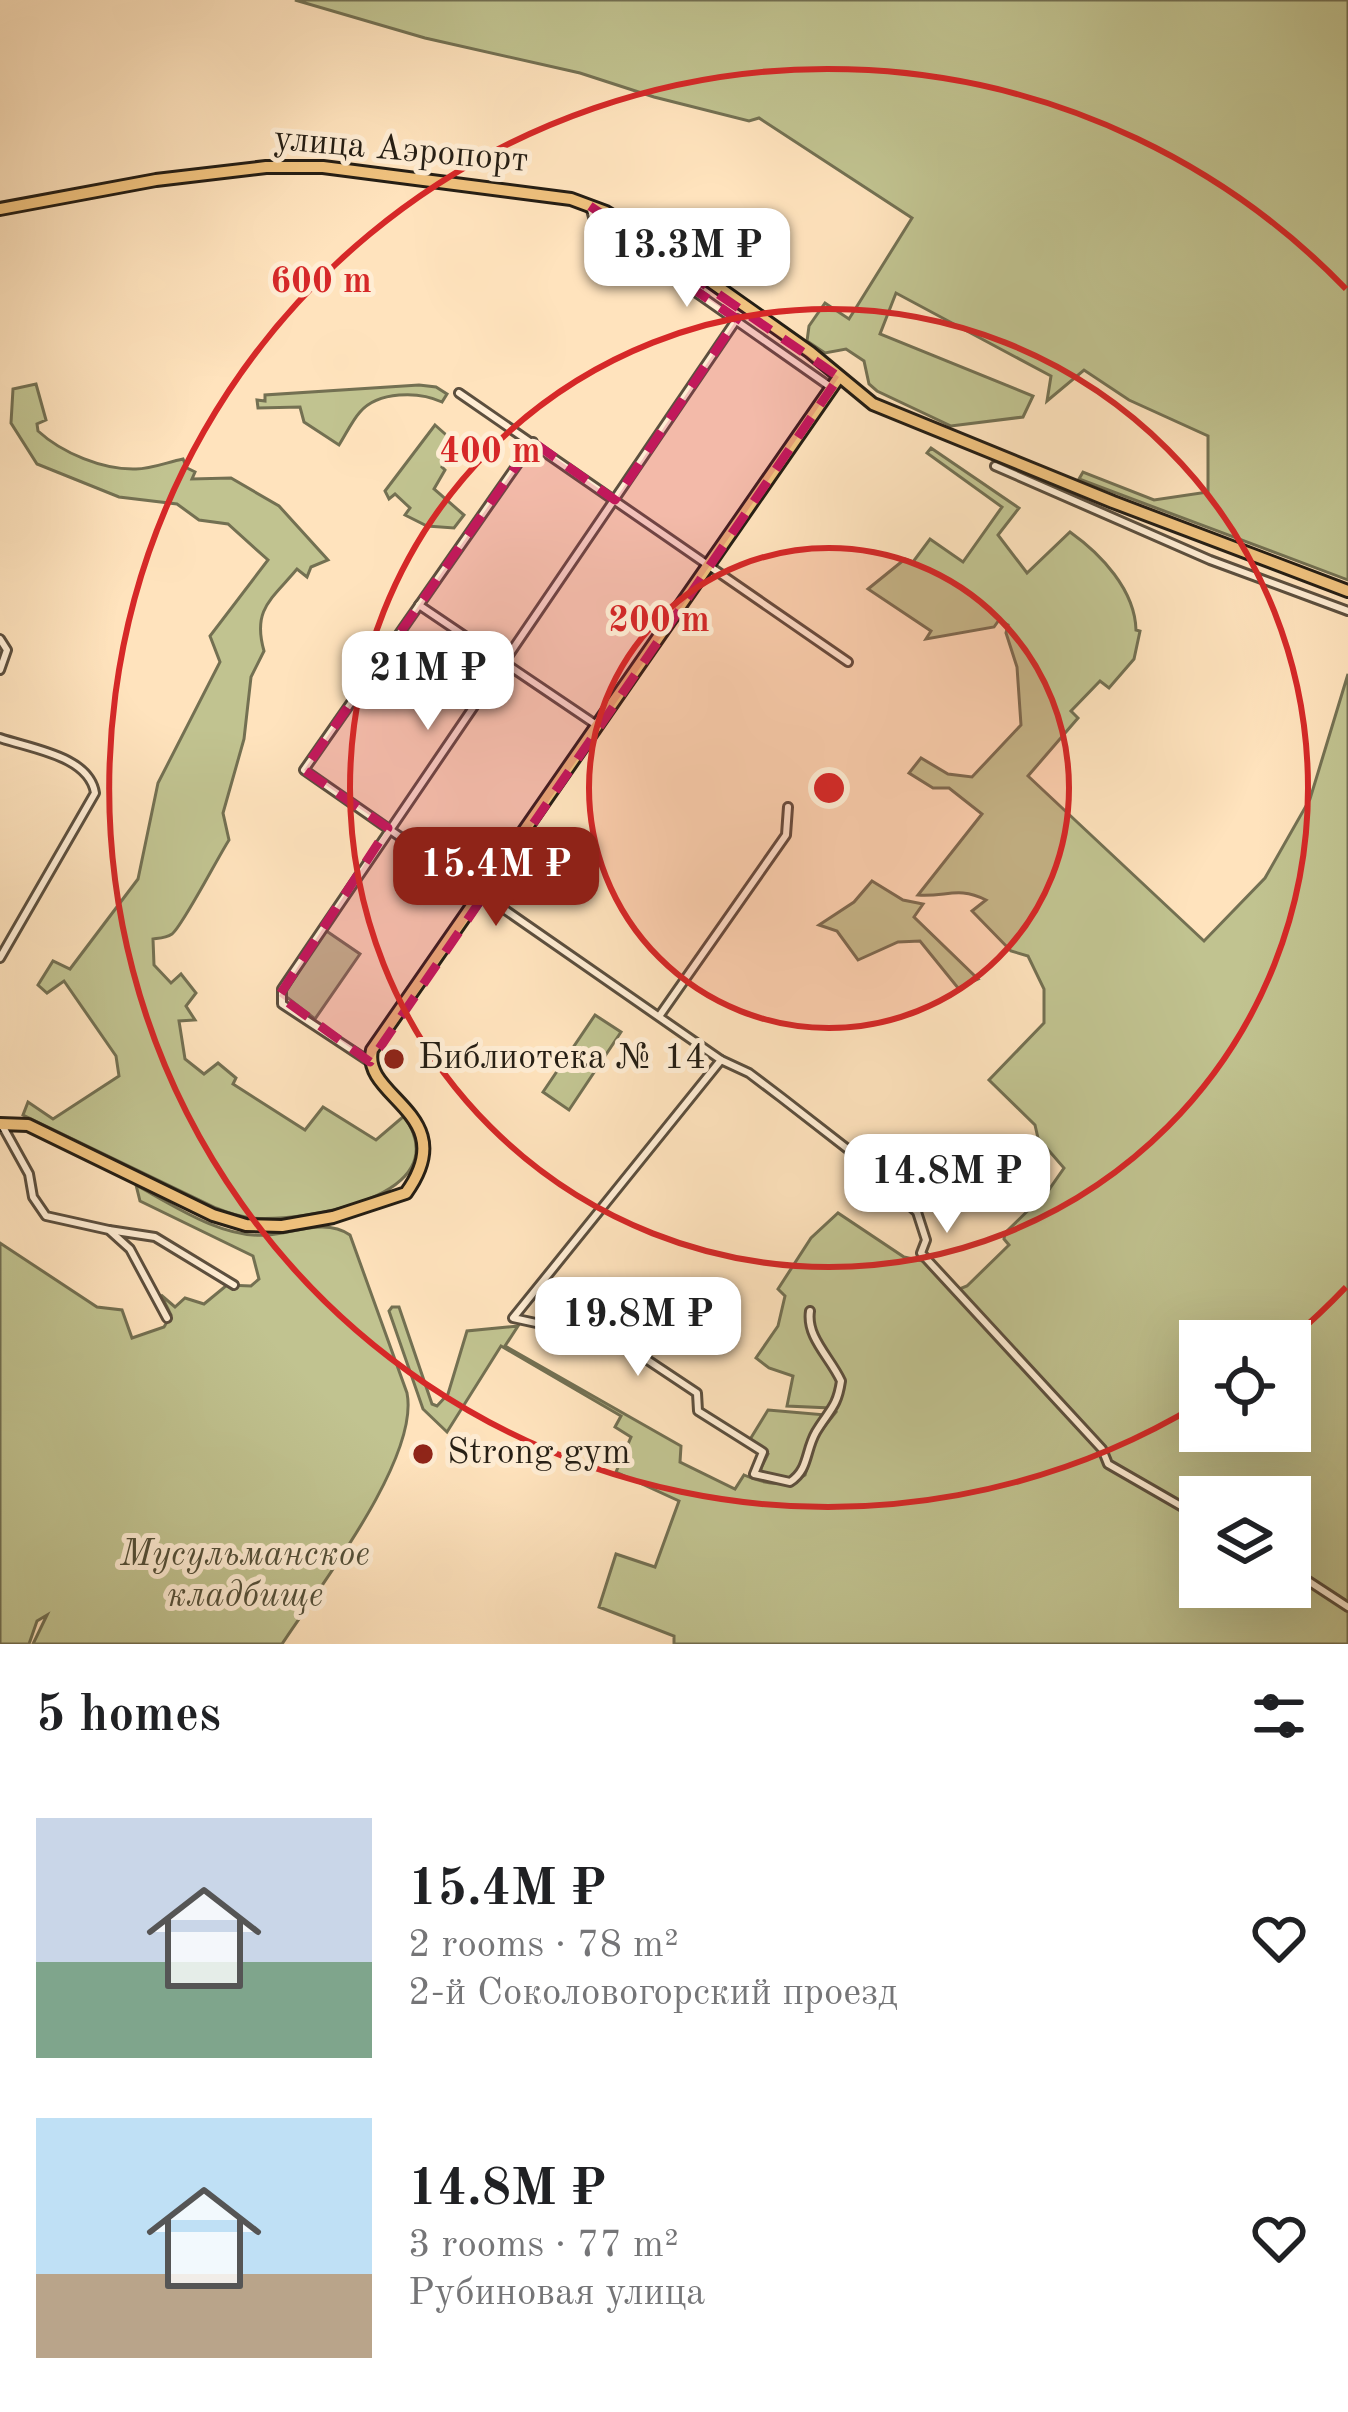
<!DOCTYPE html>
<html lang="en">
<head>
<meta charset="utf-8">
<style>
	body { margin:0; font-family:"Old Standard TT",serif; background:#f2f2f2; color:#202124; height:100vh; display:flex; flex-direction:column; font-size:45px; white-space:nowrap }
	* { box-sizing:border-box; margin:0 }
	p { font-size:39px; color:#757577 }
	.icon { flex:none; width:66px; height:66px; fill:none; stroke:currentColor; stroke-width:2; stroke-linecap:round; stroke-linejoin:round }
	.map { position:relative; height:1644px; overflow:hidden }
	.details { display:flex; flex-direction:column; background:#fff; flex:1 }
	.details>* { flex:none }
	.tools { position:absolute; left:1179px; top:1320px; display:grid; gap:24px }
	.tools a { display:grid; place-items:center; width:132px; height:132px; border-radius:0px; background:#fff; box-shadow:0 12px 48px #0002; font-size:60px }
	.price { position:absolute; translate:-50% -102px; padding:0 27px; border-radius:24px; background:#fff; color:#222; font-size:39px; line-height:78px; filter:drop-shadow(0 3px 6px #0008) }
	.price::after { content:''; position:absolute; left:50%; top:72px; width:36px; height:27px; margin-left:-18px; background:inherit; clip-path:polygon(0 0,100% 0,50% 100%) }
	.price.selected { background:#8f2418; color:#fff }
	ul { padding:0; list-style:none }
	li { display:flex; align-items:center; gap:36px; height:300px; padding:0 36px }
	li span { display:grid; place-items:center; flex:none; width:336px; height:240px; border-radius:0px; color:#555 }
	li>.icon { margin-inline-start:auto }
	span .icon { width:144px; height:144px; fill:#fffc; stroke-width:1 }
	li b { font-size:51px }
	h2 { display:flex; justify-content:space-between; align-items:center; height:144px; padding:0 36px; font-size:51px }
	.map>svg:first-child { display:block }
</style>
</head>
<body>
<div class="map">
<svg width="1348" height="1644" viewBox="0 0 1348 1644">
	<rect width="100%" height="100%" fill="#ffe3bd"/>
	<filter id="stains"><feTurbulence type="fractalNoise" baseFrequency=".00167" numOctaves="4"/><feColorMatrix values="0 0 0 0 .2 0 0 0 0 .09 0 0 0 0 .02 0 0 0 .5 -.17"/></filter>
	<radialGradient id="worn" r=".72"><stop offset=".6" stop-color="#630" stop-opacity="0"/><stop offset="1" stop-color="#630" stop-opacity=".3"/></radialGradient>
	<g fill="#c1c390" stroke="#737052" stroke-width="3" fill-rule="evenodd">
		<path d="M295,0H1348V580L1079,479L1083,472L1154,500L1208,492V436L1129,400L1084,370L1047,401L1051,376L896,293L880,334L1033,396L1023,417L951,426L877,391L869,384L864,361L846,349L825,353L807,341L809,326L825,303L849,319L912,218L759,118L749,121L654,97L580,73L425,38Z"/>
		<path d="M36,384L46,420L37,424L38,431C62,453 103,470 136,469C151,469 168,462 183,459L187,468L195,472L192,479L231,478L279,506L328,560L311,567L307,577L297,569C272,599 252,609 264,651L251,677L244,739L223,813L229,840C218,857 182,927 172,934C166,938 161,938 153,939L154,965L171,983L181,974L196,993L186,1006L195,1020L179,1021L185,1059L204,1074L218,1063L236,1078L233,1084L305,1130L323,1107L376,1140L404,1116C461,1198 303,1222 252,1218C239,1217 228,1213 216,1208L23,1115L28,1102L53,1119L119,1076L116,1056L64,981L47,993L38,985L53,961L70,969L138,879L158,783L220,662L210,636L268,560L228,524L199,520L177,504L119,497L37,464L11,423L13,389Z"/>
		<path d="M419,385L436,387L447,394L442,402C419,391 378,391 360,412C352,421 346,434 339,445L304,422L300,407L258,408L257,400L265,401V395Z"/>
		<path d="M435,425L462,449L455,459L450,455L442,467L445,470L434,489L464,515L454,528L427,526L405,515L410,508L395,494L389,499L385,491Z"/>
		<path d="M931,448L1019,508L998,535L1027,573L1070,532C1101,554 1135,590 1136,630L1140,631L1134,659L1109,688L1100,681L1071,711L1078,718L1028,776L1204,941L1265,878L1310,799L1348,674V1644H674V1636L599,1607L616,1554L655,1567L679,1501L616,1472L631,1437L615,1427L621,1416L501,1346L447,1432L423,1409L389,1311L392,1307H399L432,1404L437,1406L448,1394L467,1331L518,1326L505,1346L681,1446L680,1462L735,1489L744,1475C764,1484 787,1488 805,1475L816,1437L836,1412L831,1408L787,1406L793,1376L769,1368L756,1358L778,1326L785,1296L778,1289L811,1238L838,1213L904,1257L923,1261L952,1292L967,1286L1009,1245L1004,1239L1005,1233L1048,1191L1064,1168L1038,1138L1035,1125L989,1080L1044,1023V989L1028,956L1011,951L972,911L986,900C958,886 947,897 918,895L982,814L949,788H933L909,773L921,758L948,774L972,777L1021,725L1017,667L1006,633L1008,625L999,620L994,627L926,639L931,631L868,589L905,559L913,562L930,539L963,562L1002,507L927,453ZM1200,1341H1290V1431H1200ZM1200,1497H1290V1587H1200Z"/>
		<path d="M872,881L903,900L923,904L914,917L978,979L958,988L920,941L898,942L858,960L837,931L819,925L854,902Z"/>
		<path d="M325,930L360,954L315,1019L284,995Z"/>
		<path d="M595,1015L621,1032L569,1110L543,1092Z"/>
		<path d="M136,1185C174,1206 223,1239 268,1235C294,1233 326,1218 350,1235L407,1393C420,1458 318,1589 282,1644H33L47,1615L37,1621L29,1644H0V1243L97,1307L122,1310L132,1338L164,1327L171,1315L161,1295L175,1307L185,1298L204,1304L227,1285L251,1286L259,1279L253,1256L140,1201Z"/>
		<path d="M768,1410L826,1415L800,1471L788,1480L759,1472L768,1454L749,1441Z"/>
	</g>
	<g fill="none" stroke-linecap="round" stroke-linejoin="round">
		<g stroke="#5c4f3e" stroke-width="12">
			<g id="minor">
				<path d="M590,206L594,221L832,388"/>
				<path d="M459,393L848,662"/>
				<path d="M533,442L304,770L721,1060L749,1073L782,1098L854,1154L917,1212L926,1240L921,1253L1102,1449L1108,1464L1200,1517"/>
				<path d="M995,466L1210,560L1348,611"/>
				<path d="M419,605L595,724"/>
				<path d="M0,639L7,650L0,670"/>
				<path d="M0,738C32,749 89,756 95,793L0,958"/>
				<path d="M660,1015L786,835L788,807"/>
				<path d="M721,1060L513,1318L619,1341L697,1393L698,1411L763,1452L754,1474L790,1482C809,1470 805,1451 816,1432C829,1410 837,1408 841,1381C830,1357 806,1337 810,1311"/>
				<path d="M370,1062L282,1004V989L737,319"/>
				<path d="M3,1127L29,1174L33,1197L46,1216L109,1230L130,1249L167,1318"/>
				<path d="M109,1230L155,1237L234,1285"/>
				<path d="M1290,1569L1348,1607"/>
			</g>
		</g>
		<g stroke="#251e14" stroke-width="16">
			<g id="primary">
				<path d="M0,209L156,180L266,167H323L571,199L606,212L653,241L810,352L873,404L1113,502L1348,591"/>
				<path d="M0,1124L28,1125L213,1215L246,1225L282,1226L333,1217L406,1193C463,1114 361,1098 372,1050L839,377"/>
			</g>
		</g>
		<use href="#minor" stroke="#ffedd4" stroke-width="6"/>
		<use href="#primary" stroke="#f0c27e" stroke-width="10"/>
	</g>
	<path fill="#c2185b" fill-opacity="0.2" stroke="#c2185b" stroke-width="9" stroke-dasharray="24 15" stroke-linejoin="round" d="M590,206L839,377L370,1062L279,996L388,828L304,770L533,442L615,500L737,319L594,221Z"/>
	<circle cx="829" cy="788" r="240" fill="#d62828" fill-opacity=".12"/>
	<g fill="none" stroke="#d62828" stroke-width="6">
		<circle cx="829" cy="788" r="240"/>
		<circle cx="829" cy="788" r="479"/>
		<path d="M1346 1287A719 719 0 0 1 1291 1339M1199 1404A719 719 0 1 1 1346 289"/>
	</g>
	<g fill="#8f2418" stroke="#ffedd4" stroke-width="4.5">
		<circle cx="394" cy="1059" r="12"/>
		<circle cx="423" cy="1454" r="12"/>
	</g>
	<g text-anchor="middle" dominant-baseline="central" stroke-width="10" stroke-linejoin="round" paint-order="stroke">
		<g font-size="36" fill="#251e14" stroke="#ffedd4">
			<text transform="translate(401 151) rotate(5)">улица Аэропорт</text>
		</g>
		<g font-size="36" fill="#251e14" stroke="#ffedd4" text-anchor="start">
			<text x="418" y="1059">Библиотека № 14</text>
			<text x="447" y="1454">Strong gym</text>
		</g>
		<g font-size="36" font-style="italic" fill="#545039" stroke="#ffedd4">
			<text x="245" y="1556">Мусульманское<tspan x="245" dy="41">кладбище</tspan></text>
		</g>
	</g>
	<circle cx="829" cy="788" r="18" fill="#d62828" stroke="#ffedd4" stroke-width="6"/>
	<g font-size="36" text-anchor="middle" font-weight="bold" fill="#d62828" stroke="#ffedd4" stroke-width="10" stroke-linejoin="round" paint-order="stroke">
		<text x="321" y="292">600 m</text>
		<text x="490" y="462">400 m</text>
		<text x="659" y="631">200 m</text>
	</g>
	<rect width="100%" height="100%" filter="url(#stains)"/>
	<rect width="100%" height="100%" fill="url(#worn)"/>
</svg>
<div class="tools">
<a><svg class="icon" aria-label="locate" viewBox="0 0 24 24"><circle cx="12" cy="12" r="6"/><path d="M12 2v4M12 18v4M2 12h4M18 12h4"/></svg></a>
<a><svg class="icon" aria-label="layers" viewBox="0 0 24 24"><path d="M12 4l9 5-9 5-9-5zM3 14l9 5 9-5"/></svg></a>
</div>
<b class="price" style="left:687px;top:310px">13.3M ₽</b>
<b class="price" style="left:428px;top:733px">21M ₽</b>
<b class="price selected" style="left:496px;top:929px">15.4M ₽</b>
<b class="price" style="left:947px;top:1236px">14.8M ₽</b>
<b class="price" style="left:638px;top:1379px">19.8M ₽</b>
</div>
<section class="details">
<h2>5 homes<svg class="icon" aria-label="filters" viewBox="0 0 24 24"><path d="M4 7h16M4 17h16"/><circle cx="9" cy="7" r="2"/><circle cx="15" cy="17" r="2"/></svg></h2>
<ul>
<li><span style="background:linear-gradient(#c9d6e8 60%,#7fa58c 0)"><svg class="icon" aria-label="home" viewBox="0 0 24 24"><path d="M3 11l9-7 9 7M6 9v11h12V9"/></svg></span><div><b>15.4M ₽</b><p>2 rooms · 78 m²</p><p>2-й Соколовогорский проезд</p></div><svg class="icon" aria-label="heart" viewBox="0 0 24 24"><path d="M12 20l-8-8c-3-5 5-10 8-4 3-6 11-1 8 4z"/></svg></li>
<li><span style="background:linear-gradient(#bfe0f5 65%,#b9a48a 0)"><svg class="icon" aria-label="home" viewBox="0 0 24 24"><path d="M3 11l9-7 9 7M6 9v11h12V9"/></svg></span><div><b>14.8M ₽</b><p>3 rooms · 77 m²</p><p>Рубиновая улица</p></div><svg class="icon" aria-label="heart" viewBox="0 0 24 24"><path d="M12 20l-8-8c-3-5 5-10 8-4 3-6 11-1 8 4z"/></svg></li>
</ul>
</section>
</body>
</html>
